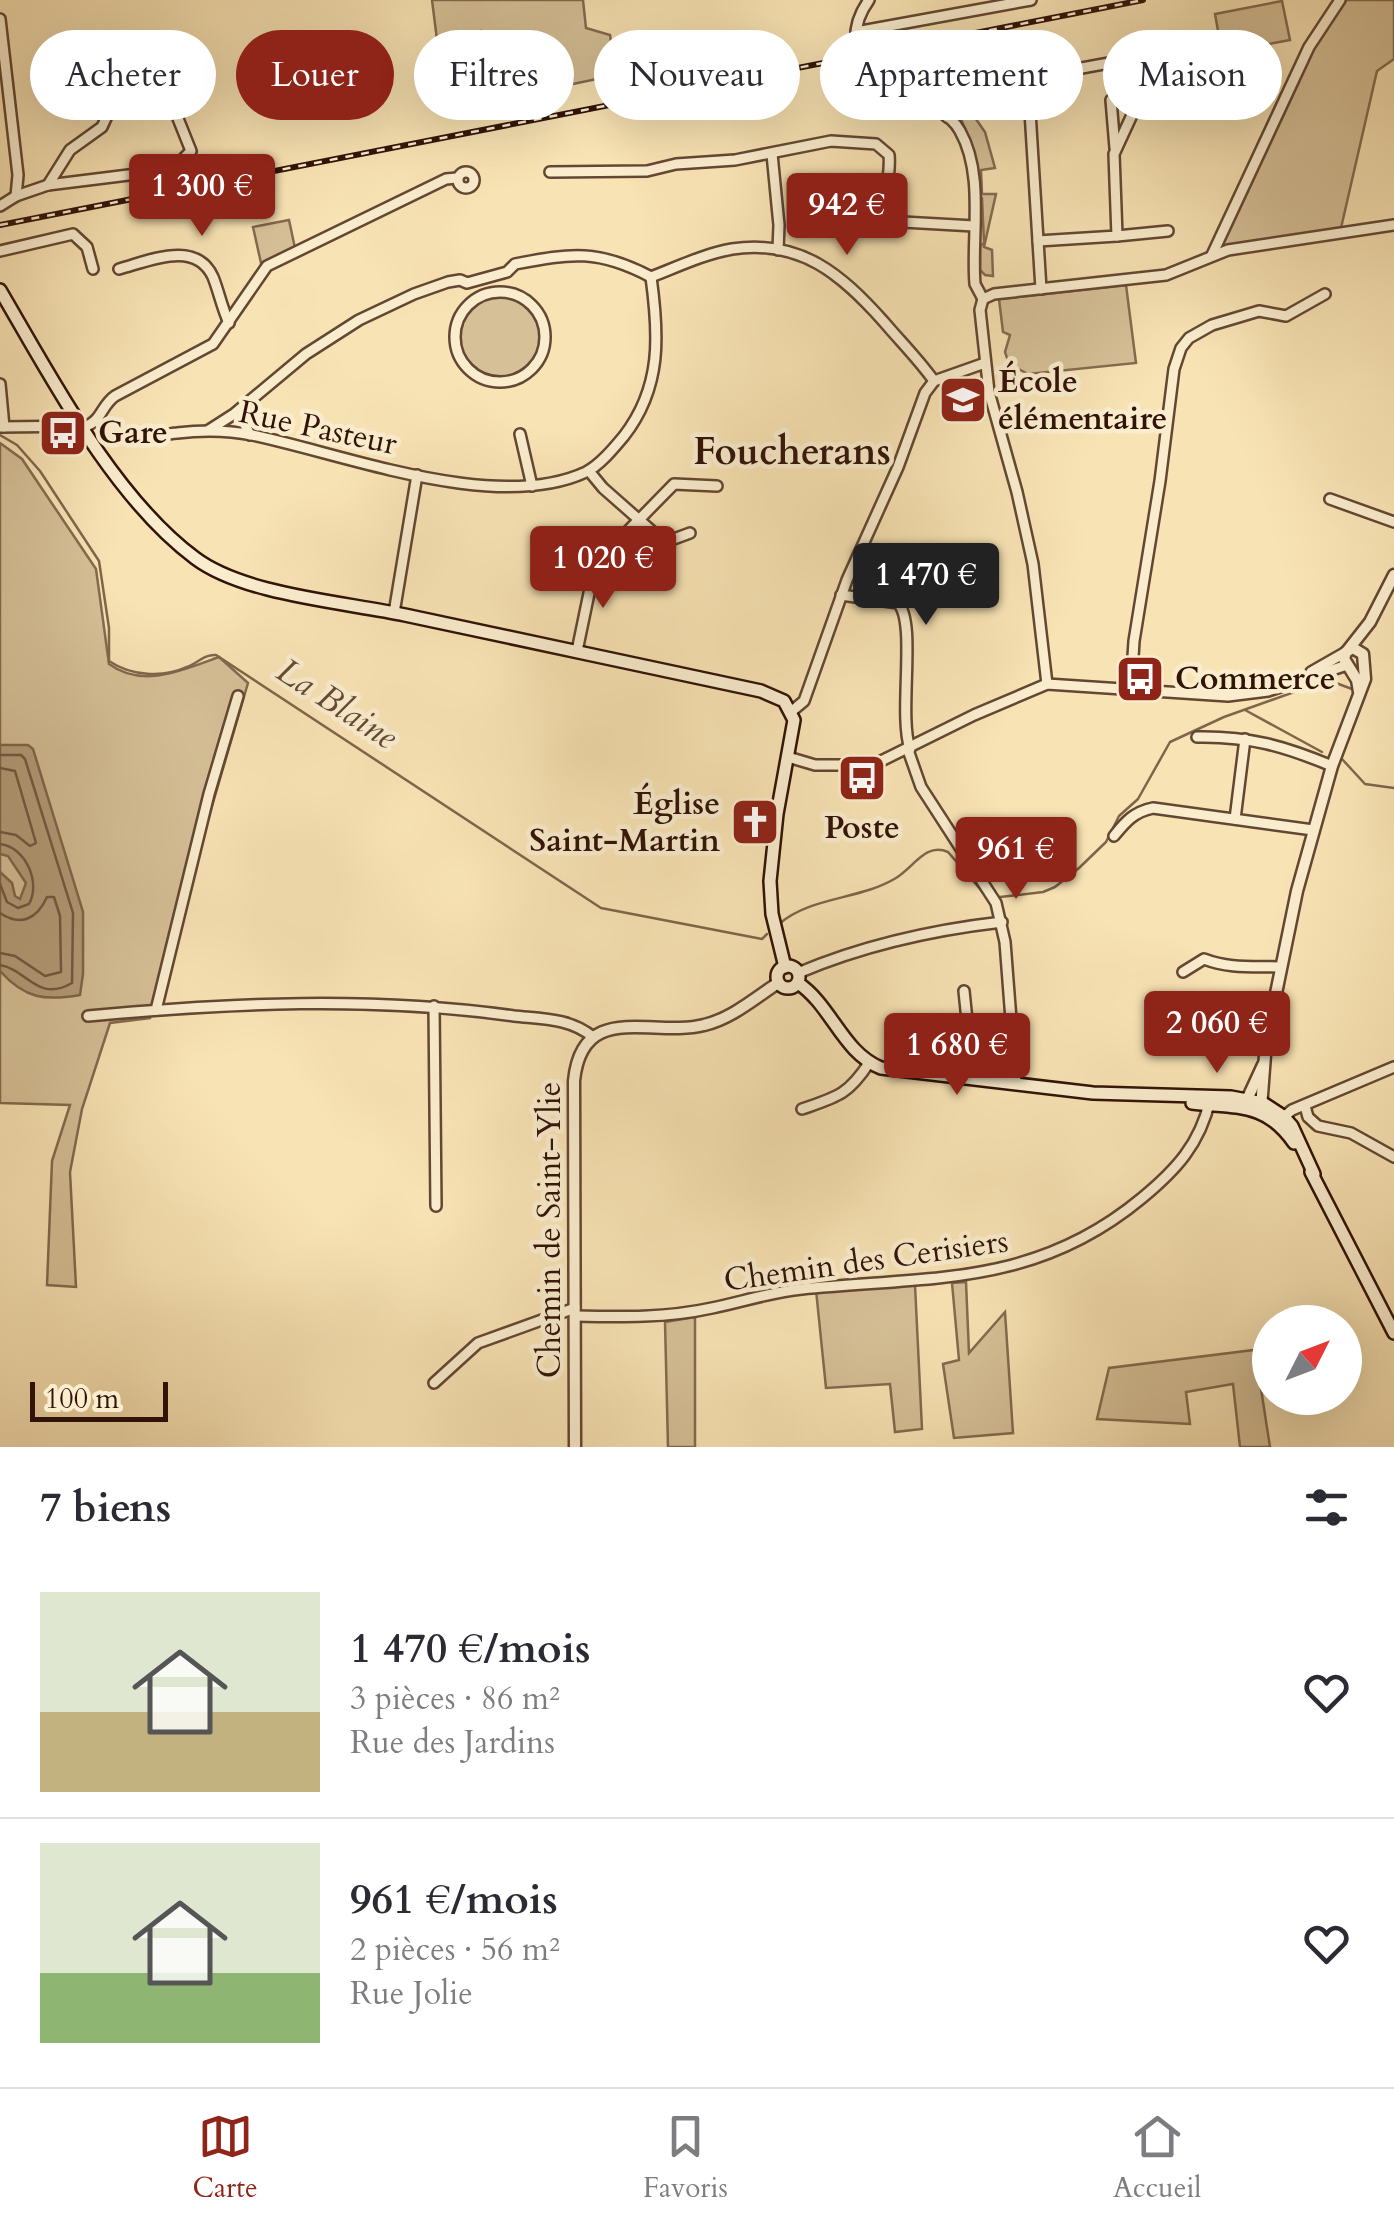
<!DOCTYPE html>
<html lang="fr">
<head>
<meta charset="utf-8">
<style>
	body { margin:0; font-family:Cardo,serif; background:#f2f2f3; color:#2b2b33; height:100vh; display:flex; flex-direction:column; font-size:38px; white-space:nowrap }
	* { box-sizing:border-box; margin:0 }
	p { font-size:32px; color:#7c7c81 }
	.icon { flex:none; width:55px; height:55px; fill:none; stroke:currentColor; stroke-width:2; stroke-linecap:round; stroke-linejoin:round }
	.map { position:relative; height:1447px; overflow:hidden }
	.panel { display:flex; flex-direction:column; background:#fff; flex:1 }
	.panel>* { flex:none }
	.guide { position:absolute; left:30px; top:30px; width:1335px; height:90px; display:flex; gap:20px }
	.needle { width:65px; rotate:48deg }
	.buttons { position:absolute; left:1252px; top:1305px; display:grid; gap:20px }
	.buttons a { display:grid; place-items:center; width:110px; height:110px; border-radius:50%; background:#fff; box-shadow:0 10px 40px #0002; font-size:50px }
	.scale { position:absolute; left:30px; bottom:25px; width:138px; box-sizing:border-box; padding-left:10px; border:5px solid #311307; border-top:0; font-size:28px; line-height:35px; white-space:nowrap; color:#311307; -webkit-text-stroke:8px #faedce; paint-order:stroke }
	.price { position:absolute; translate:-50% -85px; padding:0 22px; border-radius:10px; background:#8f2418; color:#fff; font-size:32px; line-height:65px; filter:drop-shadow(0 2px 5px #0008) }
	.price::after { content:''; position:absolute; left:50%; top:60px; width:30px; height:22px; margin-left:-15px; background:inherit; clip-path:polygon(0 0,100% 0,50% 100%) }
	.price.selected { background:#222; color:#fff }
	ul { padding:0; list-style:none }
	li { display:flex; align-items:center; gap:30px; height:250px; padding:0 40px }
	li+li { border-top:2px solid #e1e1e2 }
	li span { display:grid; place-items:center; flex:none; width:280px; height:200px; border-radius:0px; color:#555 }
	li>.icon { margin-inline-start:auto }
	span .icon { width:120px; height:120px; fill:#fffc; stroke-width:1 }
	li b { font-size:42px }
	h2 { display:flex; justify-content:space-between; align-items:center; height:120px; padding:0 40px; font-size:42px }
	.chip { padding:0 35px; border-radius:45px; background:#fff; box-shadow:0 10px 40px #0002; font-size:35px; line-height:90px }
	.chip.selected { background:#8f2418; color:#fff }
	.tabs { display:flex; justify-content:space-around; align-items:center; height:140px; border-top:2px solid #e1e1e2; background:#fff; font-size:28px; color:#7c7c81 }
	.tabs a { display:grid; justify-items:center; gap:5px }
	.tabs .selected { color:#8f2418 }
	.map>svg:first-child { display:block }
</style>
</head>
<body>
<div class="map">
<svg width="1394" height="1447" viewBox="0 0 1394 1447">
	<rect width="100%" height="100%" fill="#f8e3b4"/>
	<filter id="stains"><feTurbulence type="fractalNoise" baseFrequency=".002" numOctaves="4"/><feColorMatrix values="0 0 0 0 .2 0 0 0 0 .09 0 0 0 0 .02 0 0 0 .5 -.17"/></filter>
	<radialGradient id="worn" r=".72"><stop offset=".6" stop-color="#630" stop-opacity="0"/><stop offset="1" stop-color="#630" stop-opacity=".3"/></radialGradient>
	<g fill="#d6c097" stroke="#846a4f" stroke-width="2.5">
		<path d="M432,0H583L586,28L610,35L616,75L501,99L481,31L437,40Z"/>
		<path d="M1341,0H1394V59L1377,71L1341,228L1221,246L1310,54Z"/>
		<path d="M1282,1L1290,40L1222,53L1215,14Z"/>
		<path d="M964,102L985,132L995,168L981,170L982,194H996L984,247L992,250L993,276L985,275L980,270V246L984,243L982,198L978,194L974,151L961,119Z"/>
		<path d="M289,220L295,248L261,263L253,227Z"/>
		<path d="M1126,285L1136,363L1028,374L1009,364L1005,352L1010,335L1003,332L999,299Z"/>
		<circle cx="500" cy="337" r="42"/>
		<path d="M0,443L22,459L96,569L109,664C143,689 183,670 219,657L248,683L150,1018L110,1023L82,1109L70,1172L76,1287L47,1285L52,1161L70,1105L0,1103Z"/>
		<path d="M966,1282L969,1353L1005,1312L1013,1433L954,1438L943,1364L959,1360L952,1283Z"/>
		<path d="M915,1285L922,1429L895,1432L890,1384L826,1388L816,1290Z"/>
		<path d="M695,1317V1447H668L665,1322Z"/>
		<path d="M1270,1348V1381L1260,1382L1270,1447H1240L1233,1384L1186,1392L1190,1424L1097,1419L1109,1368Z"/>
	</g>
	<path fill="#b49c79" stroke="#80654b" stroke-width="2.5" d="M0,745H28L33,749L83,912V974L80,995C45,1001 25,999 0,971V872L12,883L15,896L20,899L26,883L8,856L0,854Z"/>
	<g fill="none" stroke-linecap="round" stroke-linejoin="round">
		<g stroke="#725840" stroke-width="2.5">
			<path d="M0,755H21L25,759L73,913L72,983C37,1003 28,970 0,965"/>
			<path d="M0,768L15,771L36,843L30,846L16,835L0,832"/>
			<path d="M0,844C26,847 41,883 29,904L18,908L7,902L0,884"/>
			<path d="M0,913C21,927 37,919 47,897H54L60,916L61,972L45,976L15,956L0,953"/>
		</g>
		<g stroke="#80654b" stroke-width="2.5">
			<path d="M0,435L17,445L40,471L99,561L109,628V661C131,676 163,678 187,667C198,663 204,654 216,655L601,908L762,939L767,934"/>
			<path d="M1245,710L1322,752"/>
			<path d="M1342,759L1365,784L1394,788"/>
			<path d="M1000,897L1043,892L1055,887L1079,868L1106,842L1119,816L1138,799L1170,742L1224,717L1328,680L1352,689"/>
			<path d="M779,924C812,896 860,900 896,878C914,867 926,842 948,852L987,897"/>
		</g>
		<g stroke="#634732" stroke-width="14">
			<g id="minor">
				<path d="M869,0C858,15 853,32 857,51C868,116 937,89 960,131C985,175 971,237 975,284L983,299"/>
				<path d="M0,19L18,175L16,196L0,206"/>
				<path d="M856,32L1031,0"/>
				<path d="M1111,100L1115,148"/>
				<path d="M947,117L957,100L973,88L1136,58L1145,61L1149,68V78L1114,154L1117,236L1038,241L1028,79"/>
				<path d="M772,154L779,225L778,250"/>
				<path d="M172,170L191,151L175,111"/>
				<circle cx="466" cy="180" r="8"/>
				<path d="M550,172L647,171L676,164L735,160L831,141L876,144L889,155C892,178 876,211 903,222L974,226"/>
				<path d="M48,185L70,150L102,127L107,116"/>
				<path d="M16,196L48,185L241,161"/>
				<path d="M1117,236L1168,231"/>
				<path d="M1038,241L1041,289"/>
				<path d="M0,251L73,234L87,247L93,269"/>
				<path d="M1212,255L1309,47L1340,0"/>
				<path d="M119,269C149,261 196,239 213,277C219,292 222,308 229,323"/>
				<circle cx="500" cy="337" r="45"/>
				<path d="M983,299L994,294L1166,275L1228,250L1394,225"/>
				<path d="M983,299L980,310L989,392L1017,492L1033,564L1047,684"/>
				<path d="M934,381L985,363"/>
				<path d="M0,384L4,427"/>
				<path d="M244,405L243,421L250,435"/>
				<path d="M97,422C110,428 124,437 139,438C151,439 164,434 177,433C202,430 227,430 252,435C344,454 496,514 586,472C600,465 614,448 624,436C662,387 659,335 651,277"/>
				<path d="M0,427L87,426C102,419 102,405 115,396L213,344L267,266L446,179L457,178"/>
				<path d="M209,430L234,414L306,354L359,320L414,294L448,282L460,280L467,283L507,272L515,264C572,253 598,249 651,277C677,267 704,254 732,249C801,239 841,274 884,322C901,342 919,360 934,381L925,393L898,467L847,580L804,701L792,711"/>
				<path d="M520,434L532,486"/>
				<path d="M589,471L603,488L662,540L661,548C646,557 624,552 606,558"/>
				<path d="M1330,499L1394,522"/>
				<path d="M663,543L690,533"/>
				<path d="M841,595L898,603C917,623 898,713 910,749"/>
				<path d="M394,613L417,475"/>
				<path d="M577,651L593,574L626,533L674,484L717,486"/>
				<path d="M1311,672L1346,652"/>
				<path d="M1131,688L1134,641L1160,481L1174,369L1181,348L1189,338L1212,325L1259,311L1286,316L1325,294"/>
				<path d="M1197,737C1249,736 1284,746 1332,766"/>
				<path d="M908,750L921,787L996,903L1005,942L1016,1084"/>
				<path d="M788,757L815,765H873L974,715L1047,684L1228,696L1268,691L1347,665"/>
				<path d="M1235,819L1245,739"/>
				<path d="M1114,836C1126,821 1134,812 1153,808L1313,830"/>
				<path d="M1183,972L1204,959C1230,969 1253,966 1281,967"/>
				<path d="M798,973C864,945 932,930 1002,922"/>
				<path d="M964,991L967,1020L964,1078"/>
				<path d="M434,1006L436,1206"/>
				<path d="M156,1010L209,794L238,696"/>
				<path d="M88,1016C228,1003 373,996 514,1016C542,1019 570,1018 593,1037"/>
				<path d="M1305,1106L1308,1117L1318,1126L1351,1133L1394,1157"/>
				<path d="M802,1109C837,1097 848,1095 869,1063"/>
				<path d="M1280,1120L1292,1110L1394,1067"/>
				<path d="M575,1316C621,1317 667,1318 712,1308C742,1302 771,1292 802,1289C931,1276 1035,1287 1142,1198C1176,1170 1200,1144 1210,1100"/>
				<path d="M434,1383L478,1343L575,1308"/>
			</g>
		</g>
		<g stroke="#634732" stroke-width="15">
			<g id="tertiary">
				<path d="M1348,650L1370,622L1394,575"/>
				<path d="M1245,1104L1263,1065"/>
				<path d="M1261,1108L1266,1042L1297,891L1332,766L1365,679L1363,654L1353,648L1346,652L1344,659L1357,680L1359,692"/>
				<path d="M575,1447L574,1081C582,1000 652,1038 704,1025C731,1019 755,998 778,983"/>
			</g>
		</g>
		<g stroke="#311307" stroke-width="16">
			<g id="secondary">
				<path d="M0,290C51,377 113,497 195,558C244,595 344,602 405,615C524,640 642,666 761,691L784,701L794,720L777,814L770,881L772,914L785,967"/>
				<circle cx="788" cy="977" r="11"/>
				<path d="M798,983C832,1006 842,1052 881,1068L1093,1093L1231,1097L1263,1103L1283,1116L1292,1126L1314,1174"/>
				<path d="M1192,1103C1236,1108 1266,1102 1294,1143"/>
				<path d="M1311,1172L1394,1333"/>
			</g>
		</g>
		<use href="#minor" stroke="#faedce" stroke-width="9"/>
		<use href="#tertiary" stroke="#faedce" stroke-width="10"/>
		<use href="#secondary" stroke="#faedce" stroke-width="11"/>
		<g stroke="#311307" stroke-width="6">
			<path id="rail" d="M0,225L1143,0"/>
		</g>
		<use href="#rail" stroke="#faedce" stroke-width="2.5" stroke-dasharray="8" stroke-linecap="butt"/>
	</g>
	<defs>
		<g id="school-square" transform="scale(2.5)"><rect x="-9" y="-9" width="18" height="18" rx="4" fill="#8f2418" stroke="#faedce"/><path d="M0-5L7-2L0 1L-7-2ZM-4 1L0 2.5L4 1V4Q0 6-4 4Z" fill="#fff"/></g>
		<g id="bus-square" transform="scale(2.5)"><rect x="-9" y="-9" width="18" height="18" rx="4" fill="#8f2418" stroke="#faedce"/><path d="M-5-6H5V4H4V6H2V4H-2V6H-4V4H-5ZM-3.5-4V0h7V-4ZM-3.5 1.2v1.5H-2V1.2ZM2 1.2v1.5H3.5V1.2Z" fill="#fff"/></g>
		<g id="church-square" transform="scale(2.5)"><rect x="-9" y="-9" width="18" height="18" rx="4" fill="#8f2418" stroke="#faedce"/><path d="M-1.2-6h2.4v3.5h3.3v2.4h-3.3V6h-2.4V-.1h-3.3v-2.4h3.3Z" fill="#fff"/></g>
	</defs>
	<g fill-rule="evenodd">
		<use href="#school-square" x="963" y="400"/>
		<use href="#bus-square" x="63" y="433"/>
		<use href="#bus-square" x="1140" y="679"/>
		<use href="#bus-square" x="862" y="778"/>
		<use href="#church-square" x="755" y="822"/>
	</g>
	<g text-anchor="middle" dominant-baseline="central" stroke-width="9" stroke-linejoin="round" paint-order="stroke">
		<g font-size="32" font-weight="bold" fill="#311307" stroke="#faedce" text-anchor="start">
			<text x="998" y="382">École<tspan x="998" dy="37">élémentaire</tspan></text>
			<text x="98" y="433">Gare</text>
			<text x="1175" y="679">Commerce</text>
			<text x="720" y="804" text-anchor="end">Église<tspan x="720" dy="37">Saint-Martin</tspan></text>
			<text x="862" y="828" text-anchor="middle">Poste</text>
		</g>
		<g font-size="32" fill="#311307" stroke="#faedce">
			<text transform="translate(318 428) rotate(12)">Rue Pasteur</text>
			<text transform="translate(550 1230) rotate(-90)">Chemin de Saint-Ylie</text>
			<text transform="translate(866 1261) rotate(-8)">Chemin des Cerisiers</text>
		</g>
		<g font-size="35" font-style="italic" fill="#654a35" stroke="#faedce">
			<text transform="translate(337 704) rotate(33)">La Blaine</text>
		</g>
		<g font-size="38" font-weight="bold" fill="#311307" stroke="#faedce">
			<text x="792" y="452">Foucherans</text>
		</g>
	</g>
	<rect width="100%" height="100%" filter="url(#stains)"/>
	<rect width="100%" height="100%" fill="url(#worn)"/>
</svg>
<div class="buttons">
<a><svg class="needle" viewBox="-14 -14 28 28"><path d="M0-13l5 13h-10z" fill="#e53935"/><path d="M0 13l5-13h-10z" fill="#7c7c81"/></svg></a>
</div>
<div class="scale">100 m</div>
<b class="price" style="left:202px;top:239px">1 300 €</b>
<b class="price" style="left:847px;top:258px">942 €</b>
<b class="price" style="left:603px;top:611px">1 020 €</b>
<b class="price selected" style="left:926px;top:628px">1 470 €</b>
<b class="price" style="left:1016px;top:902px">961 €</b>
<b class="price" style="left:1217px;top:1076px">2 060 €</b>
<b class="price" style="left:957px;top:1098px">1 680 €</b>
<div class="guide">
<a class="chip">Acheter</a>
<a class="chip selected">Louer</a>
<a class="chip">Filtres</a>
<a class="chip">Nouveau</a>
<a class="chip">Appartement</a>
<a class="chip">Maison</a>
</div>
</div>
<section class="panel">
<h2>7 biens<svg class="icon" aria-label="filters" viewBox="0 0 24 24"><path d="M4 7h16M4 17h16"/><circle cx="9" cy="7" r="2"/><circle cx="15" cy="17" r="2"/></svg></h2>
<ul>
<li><span style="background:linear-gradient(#dfe7d0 60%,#c2b280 0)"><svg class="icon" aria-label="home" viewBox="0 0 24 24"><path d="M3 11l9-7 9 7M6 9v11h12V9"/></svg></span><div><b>1 470 €/mois</b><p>3 pièces · 86 m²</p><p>Rue des Jardins</p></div><svg class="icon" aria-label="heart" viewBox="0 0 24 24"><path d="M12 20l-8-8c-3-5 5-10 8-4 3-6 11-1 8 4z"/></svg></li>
<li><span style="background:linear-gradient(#dfe7d0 65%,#8fb573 0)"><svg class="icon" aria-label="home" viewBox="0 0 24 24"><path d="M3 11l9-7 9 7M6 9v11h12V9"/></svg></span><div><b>961 €/mois</b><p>2 pièces · 56 m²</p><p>Rue Jolie</p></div><svg class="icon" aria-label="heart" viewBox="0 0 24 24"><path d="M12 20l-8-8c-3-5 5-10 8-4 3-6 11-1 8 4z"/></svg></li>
</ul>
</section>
<nav class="tabs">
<a class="selected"><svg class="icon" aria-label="map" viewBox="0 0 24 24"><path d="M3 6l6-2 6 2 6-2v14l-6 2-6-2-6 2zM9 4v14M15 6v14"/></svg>Carte</a>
<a><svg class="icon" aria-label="saved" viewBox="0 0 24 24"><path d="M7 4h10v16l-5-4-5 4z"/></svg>Favoris</a>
<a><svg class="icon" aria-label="home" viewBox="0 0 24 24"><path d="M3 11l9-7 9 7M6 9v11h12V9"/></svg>Accueil</a>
</nav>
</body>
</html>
